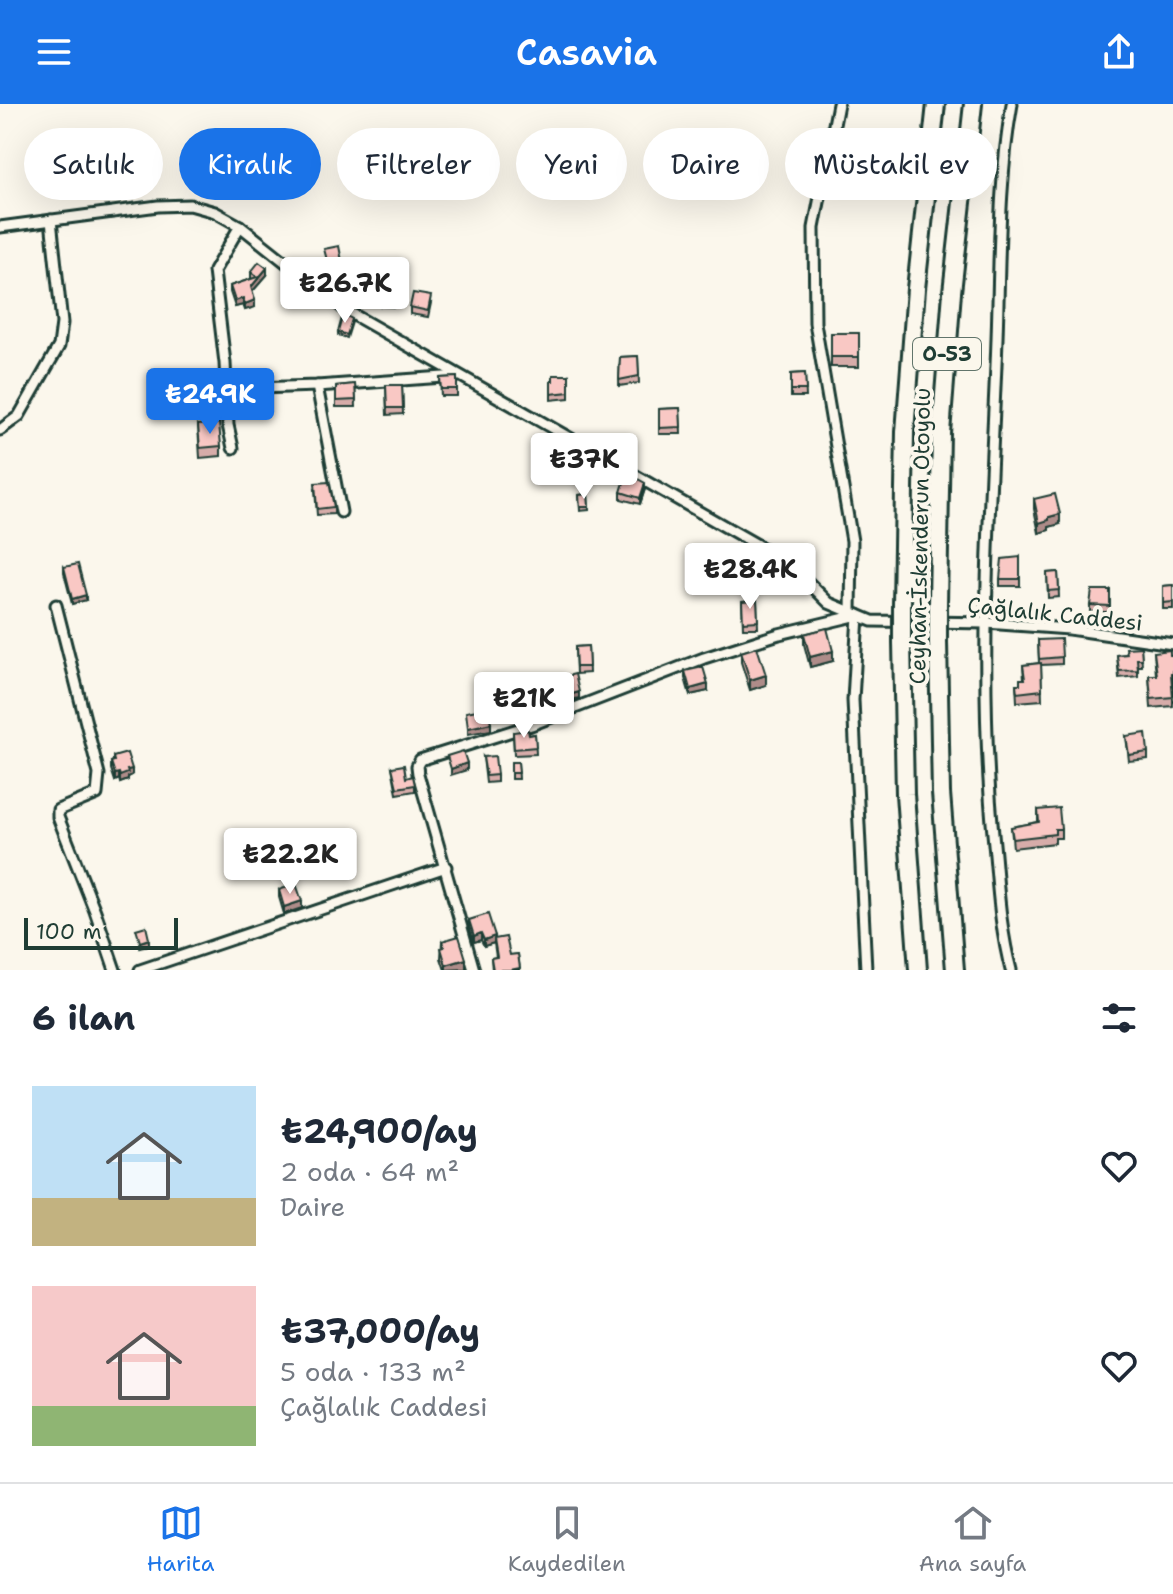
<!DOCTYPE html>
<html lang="tr">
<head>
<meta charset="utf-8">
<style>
	body { margin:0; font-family:"Shantell Sans",sans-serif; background:#f2f2f3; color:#1f2937; height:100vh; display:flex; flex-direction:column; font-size:30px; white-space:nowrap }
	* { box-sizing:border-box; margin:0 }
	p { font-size:26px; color:#747a83 }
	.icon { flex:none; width:44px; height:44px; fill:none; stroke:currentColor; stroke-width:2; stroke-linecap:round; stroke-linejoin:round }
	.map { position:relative; height:866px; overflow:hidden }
	.panel { display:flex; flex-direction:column; background:#fff; flex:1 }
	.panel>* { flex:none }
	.top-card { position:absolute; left:24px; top:24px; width:1126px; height:72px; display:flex; gap:16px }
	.scale { position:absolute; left:24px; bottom:20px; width:154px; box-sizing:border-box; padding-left:8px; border:4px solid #1f3d34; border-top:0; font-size:22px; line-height:28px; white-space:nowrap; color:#1f3d34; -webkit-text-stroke:6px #fbf7ec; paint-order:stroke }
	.price { position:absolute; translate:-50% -68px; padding:0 18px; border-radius:8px; background:#fff; color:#222; font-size:26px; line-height:52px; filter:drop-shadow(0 2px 4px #0008) }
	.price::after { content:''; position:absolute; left:50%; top:48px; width:24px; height:18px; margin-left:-12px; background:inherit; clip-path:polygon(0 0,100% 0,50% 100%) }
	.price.current { background:#1a73e8; color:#fff }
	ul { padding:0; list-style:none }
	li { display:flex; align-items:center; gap:24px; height:200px; padding:0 32px }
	li span { display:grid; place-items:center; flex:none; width:224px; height:160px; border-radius:0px; color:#555 }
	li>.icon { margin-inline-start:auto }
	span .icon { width:96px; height:96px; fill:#fffc; stroke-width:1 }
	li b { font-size:34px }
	h2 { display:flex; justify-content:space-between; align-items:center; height:96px; padding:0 32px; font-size:34px }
	.tag { padding:0 28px; border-radius:36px; background:#fff; box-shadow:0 8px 32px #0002; font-size:28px; line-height:72px }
	.tag.current { background:#1a73e8; color:#fff }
	header { display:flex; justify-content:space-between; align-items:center; height:104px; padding:0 32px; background:#1a73e8; color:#fff; font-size:36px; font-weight:600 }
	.tabs { display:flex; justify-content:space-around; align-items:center; height:112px; border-top:2px solid #e0e1e3; background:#fff; font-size:22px; color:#747a83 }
	.tabs a { display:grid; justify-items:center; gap:4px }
	.tabs .current { color:#1a73e8 }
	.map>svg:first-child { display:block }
</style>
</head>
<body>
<header><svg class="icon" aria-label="menu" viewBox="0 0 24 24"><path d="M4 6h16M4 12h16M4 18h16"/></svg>Casavia<svg class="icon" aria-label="share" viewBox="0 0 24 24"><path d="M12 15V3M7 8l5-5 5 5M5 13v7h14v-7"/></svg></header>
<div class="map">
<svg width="1173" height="866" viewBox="0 0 1173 866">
	<rect width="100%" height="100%" fill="#fbf7ec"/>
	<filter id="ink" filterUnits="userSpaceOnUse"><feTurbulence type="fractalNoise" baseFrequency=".0125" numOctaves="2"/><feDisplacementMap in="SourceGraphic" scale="16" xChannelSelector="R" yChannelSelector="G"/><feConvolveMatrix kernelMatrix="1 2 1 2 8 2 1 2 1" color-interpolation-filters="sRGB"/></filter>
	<g filter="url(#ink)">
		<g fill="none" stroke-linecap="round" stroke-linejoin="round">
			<g stroke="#1f3d34" stroke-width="15">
				<g id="minor">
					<path d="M838,0L814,124L815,219L852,437L851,509"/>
					<path d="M0,123L158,102L190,101L215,108L240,122L347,207L780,454L805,475L829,499L872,517L986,519L1069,525L1173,540"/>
					<path d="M317,282L341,408"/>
					<path d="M226,285L317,282L458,272"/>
					<path d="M0,326L19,312L59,242L62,219L51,116"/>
					<path d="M233,344L228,321L225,259L214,167L240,122"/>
					<path d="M56,501L99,670L97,690L58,706V713L95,807L115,866"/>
					<path d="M140,866L446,763"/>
					<path d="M474,866L418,670L417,662L420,656L531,621L704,554L779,530L858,511L853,596L866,866"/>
					<path d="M1011,866C1000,825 998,782 994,740C978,581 989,420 996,261C1000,176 997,83 1012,0"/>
				</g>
			</g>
			<g stroke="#1f3d34" stroke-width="22">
				<g id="motorway">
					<path d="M902,500L905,328L916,185L936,0"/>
					<path d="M938,500L941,329L952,188L973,0"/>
					<path d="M902,538L905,690L918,866"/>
					<path d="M938,538L941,689L955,866"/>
				</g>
			</g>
			<use href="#minor" stroke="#fbf7ec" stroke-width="9"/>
			<use href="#motorway" stroke="#fbf7ec" stroke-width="16"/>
			<g stroke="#1f3d34" stroke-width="22" stroke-linecap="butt">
				<g id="motorway-bridge">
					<path d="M902,538V500"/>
					<path d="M938,538V500"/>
				</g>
			</g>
			<use href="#motorway-bridge" stroke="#fbf7ec" stroke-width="16"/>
		</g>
		<g fill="#d6aca9" stroke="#1f3d34" stroke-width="2">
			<path d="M251,168L267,171L252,188L255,203L245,206L243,201L235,203L230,188V182L251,175Z"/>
			<path d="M380,174L395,175L394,203L379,202Z"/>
			<path d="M431,199L428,213L410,210V203Z"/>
			<path d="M352,218L347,234L338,231V228Z"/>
			<rect x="831" y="229" width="28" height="34"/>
			<path d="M638,252L639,279L619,282L620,253Z"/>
			<path d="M805,269L806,293H791V270Z"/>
			<path d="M569,271V294L551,296V277Z"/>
			<path d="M457,273V292H441L440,274Z"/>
			<path d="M355,280L356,303H336V282Z"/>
			<path d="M386,281H402L403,310L387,311Z"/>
			<path d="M267,284V306L248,307V285Z"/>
			<path d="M680,304L681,330H659V305Z"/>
			<path d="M198,321L221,342V352L200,354Z"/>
			<path d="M557,331L577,337L578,370H557Z"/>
			<path d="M645,385L640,400L621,395V388Z"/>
			<path d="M315,386L334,403V410L317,411Z"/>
			<path d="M588,390L589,406L580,407L579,391Z"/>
			<path d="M1034,395L1060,420L1049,423V426L1039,429L1034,405Z"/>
			<path d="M1020,453V482H1000V475Z"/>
			<path d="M64,463L86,496L72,500L64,469Z"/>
			<path d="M1058,468L1059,493L1048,494L1047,469Z"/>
			<path d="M790,472L787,485L764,480V473Z"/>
			<path d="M1173,481V505H1163V482Z"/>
			<path d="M1110,486V508H1090V501Z"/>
			<path d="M757,496L758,524H743L742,497Z"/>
			<path d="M804,530L833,557L810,563L804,540Z"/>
			<path d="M1038,536L1062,553V560L1041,561L1042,596L1017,598L1016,580H1020L1024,575L1023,561L1039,559Z"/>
			<path d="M588,542L589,569L576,570L575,543Z"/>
			<path d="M1141,543L1142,562H1138V572L1119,574L1117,551L1127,550Z"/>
			<path d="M741,548L766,581L750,586L741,558Z"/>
			<path d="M1154,548L1173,551V602L1151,604L1149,571H1156Z"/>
			<path d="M685,567L708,587L690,591L685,574Z"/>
			<path d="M513,628L529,631L535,630L536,650L514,651Z"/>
			<path d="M1126,632L1148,648V655L1129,657Z"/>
			<path d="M113,653L132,671L128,673V676L120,679L119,675L115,677L111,665V658L113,657Z"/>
			<path d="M483,653L497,671V678L486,679Z"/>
			<path d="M511,658H518L519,675H511Z"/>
			<path d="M392,663L415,681V687L397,690Z"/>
			<path d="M1038,706L1061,725V734H1055V739L1013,744L1011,723L1038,718Z"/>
			<path d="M279,786L302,804L284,810L279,793Z"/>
			<path d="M469,816L495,835L510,851L518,850L520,866H492L491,854L496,853L494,839L484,842L481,836L474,838L469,822Z"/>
			<path d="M442,837L466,865L445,866L441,854Z"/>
		</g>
		<g fill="#ae8c89" stroke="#1f3d34" stroke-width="2">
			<path d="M342,157V164L328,167V160Z"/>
			<path d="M267,164V171L251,189V183Z"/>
			<path d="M243,194V201L235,203V197Z"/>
			<path d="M255,196V203L245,206V200Z"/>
			<path d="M645,379V385L640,400V394Z"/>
			<path d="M1060,410V420L1049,423V426L1039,429V419L1049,413Z"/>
			<path d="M86,491V496L72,500V495Z"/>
			<path d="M833,547V557L810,563V553Z"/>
			<path d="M766,571V581L750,586V576Z"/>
			<path d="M708,580V587L690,591V585Z"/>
			<path d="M579,588V594L559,600V594Z"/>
			<path d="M491,619V626L468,630V624Z"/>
			<path d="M467,659V666L451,671V665Z"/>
			<path d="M132,665V671L128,673V676L120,679V672L127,666Z"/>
			<path d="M119,669V675L115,677V670Z"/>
			<path d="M302,797V804L284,810V803Z"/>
			<path d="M481,829V836L474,838V832Z"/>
			<path d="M495,832V839L494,835V839L484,842V836Z"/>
			<path d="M149,835V842L140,844V838Z"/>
			<path d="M466,855V865L446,866V861Z"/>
		</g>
		<g fill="#f9c8c4" stroke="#1f3d34" stroke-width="2">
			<path d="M339,142L342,157L328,160L324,145Z"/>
			<path d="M259,158L267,164L251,183L255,196L245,200L243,194L235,197L230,182L257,173L251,168Z"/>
			<path d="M380,174L395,175L394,196L379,195Z"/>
			<path d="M413,189L431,192L428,207L410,203Z"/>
			<path d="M343,210L352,215L347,231L338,228Z"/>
			<rect x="831" y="229" width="28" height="24"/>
			<path d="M638,252L639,272L619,276L620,253Z"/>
			<path d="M805,269L806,286H791V270Z"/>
			<path d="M553,271H569V288L551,290V277H553Z"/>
			<path d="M457,273V285H441L440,274Z"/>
			<path d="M355,280L356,296L336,297V282Z"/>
			<path d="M386,281H402L403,304H387Z"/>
			<path d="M267,284V299L248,300V285Z"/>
			<path d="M680,304L681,323L659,324V305Z"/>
			<path d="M219,319L221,342L200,344L198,321Z"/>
			<path d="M557,331H567L577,337L578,360H557Z"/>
			<path d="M627,369L645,379L640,394L621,388Z"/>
			<path d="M329,378L334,403L317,405L315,379Z"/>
			<path d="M588,390L589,403H580L579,391Z"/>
			<path d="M1055,390L1060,410L1049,413V416L1039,419L1034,395Z"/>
			<path d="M1020,453V475H1000L1002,455Z"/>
			<path d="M767,457L785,461L790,465L787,478L764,473Z"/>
			<path d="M78,460L86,491L72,495L64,463Z"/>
			<path d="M1058,468L1059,486L1048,487L1047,469Z"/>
			<path d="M1173,481V498L1163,499V482Z"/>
			<path d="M1092,486H1110V502L1090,501Z"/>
			<path d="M757,496L758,517L743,518L742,497Z"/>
			<path d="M827,524L833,547L810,553L804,530Z"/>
			<path d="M1061,535L1062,553L1039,555L1038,536Z"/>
			<path d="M588,542L589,563H576L575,543Z"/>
			<path d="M757,543L766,571L750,576L741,548Z"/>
			<path d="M1141,543L1142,555H1137L1138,566L1119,567L1117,551L1127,550L1126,544Z"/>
			<path d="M1170,546V551H1173V570H1171L1173,593L1151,595L1149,571H1157L1154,548Z"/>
			<path d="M1041,559L1042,586L1017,589L1016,580H1020V575H1025L1023,561Z"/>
			<path d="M703,563L708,580L690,585L685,567Z"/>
			<path d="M575,570L579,588L559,594L555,575Z"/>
			<path d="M488,604L491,619L468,624L466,608Z"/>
			<path d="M528,626L529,631L535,630L536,643L514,645L513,628Z"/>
			<path d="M1146,629L1148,648L1129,651L1126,632Z"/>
			<path d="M463,647L467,659L451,665L447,652Z"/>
			<path d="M127,649L132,665L127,666L128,669L120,672L119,669L115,670L111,658L114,657L113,653Z"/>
			<path d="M495,652L497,671L486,672L483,653Z"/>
			<path d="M511,658H518L519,669H511Z"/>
			<path d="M404,661L406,674L413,672L415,681L397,684L392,663Z"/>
			<path d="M1059,704L1061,725H1055V730L1013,735L1011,723L1039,718L1038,706Z"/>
			<path d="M296,780L302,797L284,803L279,786Z"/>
			<path d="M488,810L495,832L484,836L481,829L474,832L469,816Z"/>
			<path d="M146,822L149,835L140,838L136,825Z"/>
			<path d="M459,832L466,855L446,861L441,844L444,843L442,837Z"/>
			<path d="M506,833L510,851L518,850L520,864L510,866H493L491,854L497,853L494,835Z"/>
		</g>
	</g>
	<g text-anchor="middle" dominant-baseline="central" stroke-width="8" stroke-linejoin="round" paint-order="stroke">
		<rect fill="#fbf7ec" stroke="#61756b" stroke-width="2" x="913" y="234" width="68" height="32" rx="6"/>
		<g font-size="20" font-weight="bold" fill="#1f3d34">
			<text x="947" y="250">O-53</text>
		</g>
		<g font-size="22" fill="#1f3d34" stroke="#fbf7ec">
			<text transform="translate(920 432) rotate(-89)">Ceyhan-İskenderun Otoyolu</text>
			<text transform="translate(1055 510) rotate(6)">Çağlalık Caddesi</text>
		</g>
	</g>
</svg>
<div class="scale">100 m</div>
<b class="price" style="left:345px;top:221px">₺26.7K</b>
<b class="price current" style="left:210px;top:332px">₺24.9K</b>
<b class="price" style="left:584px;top:397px">₺37K</b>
<b class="price" style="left:750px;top:507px">₺28.4K</b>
<b class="price" style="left:524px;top:636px">₺21K</b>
<b class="price" style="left:290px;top:792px">₺22.2K</b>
<div class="top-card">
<a class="tag">Satılık</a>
<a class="tag current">Kiralık</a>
<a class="tag">Filtreler</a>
<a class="tag">Yeni</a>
<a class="tag">Daire</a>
<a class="tag">Müstakil ev</a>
</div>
</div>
<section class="panel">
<h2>6 ilan<svg class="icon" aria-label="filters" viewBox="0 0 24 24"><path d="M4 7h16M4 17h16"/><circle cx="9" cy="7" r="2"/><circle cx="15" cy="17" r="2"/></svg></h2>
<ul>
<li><span style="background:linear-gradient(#bfe0f5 70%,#c2b280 0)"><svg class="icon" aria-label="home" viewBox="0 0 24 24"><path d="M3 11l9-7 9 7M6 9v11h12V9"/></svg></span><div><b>₺24,900/ay</b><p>2 oda · 64 m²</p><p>Daire</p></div><svg class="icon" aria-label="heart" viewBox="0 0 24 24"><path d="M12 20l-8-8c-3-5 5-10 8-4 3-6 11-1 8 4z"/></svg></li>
<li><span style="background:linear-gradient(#f6c9c9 75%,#8fb573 0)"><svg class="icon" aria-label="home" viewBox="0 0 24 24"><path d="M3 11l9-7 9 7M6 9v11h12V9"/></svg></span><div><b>₺37,000/ay</b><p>5 oda · 133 m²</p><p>Çağlalık Caddesi</p></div><svg class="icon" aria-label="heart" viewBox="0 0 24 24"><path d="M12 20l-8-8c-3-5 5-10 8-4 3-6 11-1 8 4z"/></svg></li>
</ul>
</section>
<nav class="tabs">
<a class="current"><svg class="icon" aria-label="map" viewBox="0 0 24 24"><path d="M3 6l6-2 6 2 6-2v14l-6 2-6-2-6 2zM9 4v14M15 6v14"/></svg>Harita</a>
<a><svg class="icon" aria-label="saved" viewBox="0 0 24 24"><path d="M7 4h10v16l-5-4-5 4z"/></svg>Kaydedilen</a>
<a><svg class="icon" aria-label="home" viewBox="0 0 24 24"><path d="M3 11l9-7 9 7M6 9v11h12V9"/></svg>Ana sayfa</a>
</nav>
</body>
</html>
